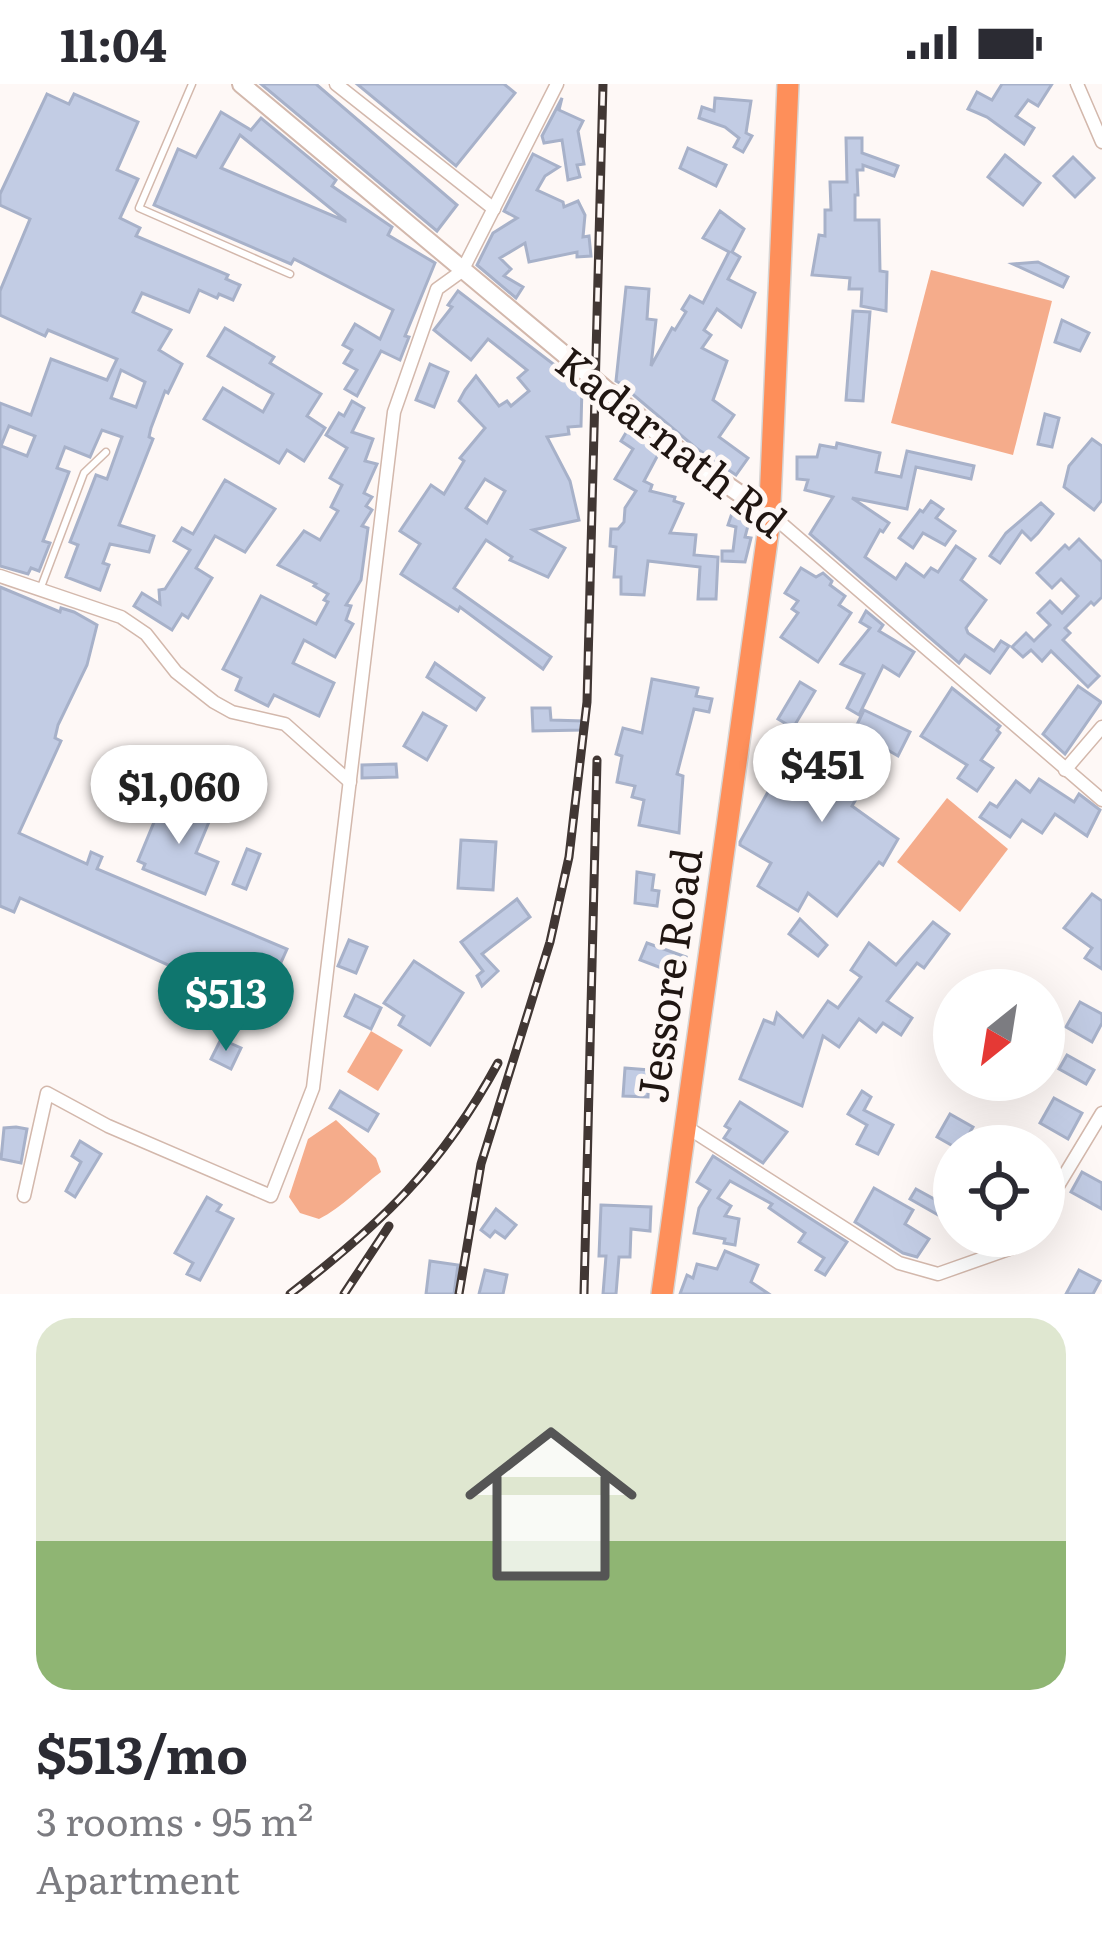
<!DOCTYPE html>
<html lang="en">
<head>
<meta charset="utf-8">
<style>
	body { margin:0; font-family:Literata,serif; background:#f7f7f7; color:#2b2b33; height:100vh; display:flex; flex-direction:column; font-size:45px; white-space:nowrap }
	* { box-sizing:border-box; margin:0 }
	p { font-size:39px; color:#7c7c81 }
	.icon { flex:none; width:66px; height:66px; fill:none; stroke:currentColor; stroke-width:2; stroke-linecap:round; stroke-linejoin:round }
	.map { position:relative; height:1210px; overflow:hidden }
	.side { display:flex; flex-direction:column; background:#fff; flex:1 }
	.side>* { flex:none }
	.needle { width:78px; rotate:210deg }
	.buttons { position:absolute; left:933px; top:885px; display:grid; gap:24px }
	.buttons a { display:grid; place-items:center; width:132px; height:132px; border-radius:50%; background:#fff; box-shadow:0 12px 48px #0002; font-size:60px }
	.price { position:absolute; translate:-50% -102px; padding:0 27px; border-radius:42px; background:#fff; color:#222; font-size:39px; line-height:78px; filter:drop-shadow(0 3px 6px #0008) }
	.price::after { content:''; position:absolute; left:50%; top:72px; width:36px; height:27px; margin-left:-18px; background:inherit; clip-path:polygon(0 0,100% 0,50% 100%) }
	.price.selected { background:#0f766e; color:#fff }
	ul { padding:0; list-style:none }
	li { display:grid; align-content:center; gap:24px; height:636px; padding:0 36px }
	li+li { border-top:3px solid #e1e1e2 }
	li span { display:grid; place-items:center; height:372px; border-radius:36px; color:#555 }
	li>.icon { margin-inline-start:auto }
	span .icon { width:216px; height:216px; fill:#fffc; stroke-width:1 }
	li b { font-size:51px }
	.status { display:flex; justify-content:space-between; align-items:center; height:84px; padding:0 60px; background:#fff; direction:ltr }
	.status svg { height:33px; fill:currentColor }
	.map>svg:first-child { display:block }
</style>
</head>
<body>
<div class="status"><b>11:04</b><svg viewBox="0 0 49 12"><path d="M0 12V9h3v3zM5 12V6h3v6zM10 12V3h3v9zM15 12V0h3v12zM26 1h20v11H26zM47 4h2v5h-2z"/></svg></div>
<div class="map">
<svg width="1102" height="1210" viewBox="0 0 1102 1210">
	<rect width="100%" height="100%" fill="#fef8f6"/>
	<g fill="#f5ac8b">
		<path d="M931,186L1052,217L1013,371L891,339Z"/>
		<path d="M947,714L1008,765L960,828L897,778Z"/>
		<path d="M371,947L403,966L378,1007L347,988Z"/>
		<path d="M336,1036L376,1074L381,1088C359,1104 343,1123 319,1135L300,1129L289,1113L308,1055Z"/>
	</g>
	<g fill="#c2cce4" stroke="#a7b1c9" stroke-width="3" fill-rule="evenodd">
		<path d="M261,0H316L457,121L437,147Z"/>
		<path d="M357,0H504L515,9L456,82Z"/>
		<path d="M1002,0H1052L1038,22L1028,16L1016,32L1034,44L1024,60L987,33L968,25L977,8L992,16Z"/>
		<path d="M47,10L69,20L74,10L138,38L117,86L138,95L120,134L140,144L136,152L228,191L226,195L240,201L233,216L219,210L217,214L199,206L189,228L142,209L133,228L171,246L159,266L182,280L168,309L165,307L151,344L149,353L153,355L119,441L154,452L149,468L110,460L103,479L109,481L100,506L66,493L78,461L70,458L96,391L107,395L122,353L102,346L90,373L65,363L57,384L69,388L43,457L50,459L39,487L31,484L28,490L0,482V319L31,331L51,275L107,296L117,275L48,246L45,252L0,231V207L30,135L0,121V110ZM121,286L145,298L136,323L111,314ZM9,342L35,352L27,372L1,362Z"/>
		<path d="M562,14L559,26L583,37L578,47L584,80L577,81L580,93L568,96L562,56L544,59L542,52Z"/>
		<path d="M715,14L751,17L746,49L752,52L743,68L734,63L739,54L725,43L699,34L702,23L714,27Z"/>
		<path d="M221,28L251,46L261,34L336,96L332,102L392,143L388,151L435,179L405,252L409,253L400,276L381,267L357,312L345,305L357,286L344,279L352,266L343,261L355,240L380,255L393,226L294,175L291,180L154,121L178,65L196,73ZM240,51L345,136V137L221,84Z"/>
		<path d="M846,54H862V69L898,82L894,92L863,81V86H857L858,111H855V136H879L880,187L887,188L886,227L861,222L862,205H849L850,194L812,191L819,151L825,152V126H831L830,98H847Z"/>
		<path d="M688,64L726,81L716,102L680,84Z"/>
		<path d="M533,70L559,83L545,92L537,106L563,118L564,123L578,117L585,131L583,153L589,152L591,172L577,173V168L529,178L525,159L500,174L511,185L504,192L523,203L516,214L477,181L493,149L517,134L504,127Z"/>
		<path d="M1005,71L1040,99L1023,121L988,93Z"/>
		<path d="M1073,73L1094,94L1075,113L1054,92Z"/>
		<path d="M720,127L744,145L732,168L740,173L728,195L755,209L741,243L717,225L704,246L711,251L702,264L727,277L713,316L734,331L719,353L748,374L736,391L696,364L630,308L632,306L616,297L626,203L649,205L647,235L656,236L651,282L672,244L675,246L686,228L682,225L690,212L703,219L729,168L703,154Z"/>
		<path d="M1038,178L1068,193L1063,203L1013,180Z"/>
		<path d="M458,207L582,302L581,342L568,343L569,350L547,353L570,397L579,436L533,446L565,464L548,493L510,476L512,473L486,456L454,504L551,573L543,585L460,523L458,527L401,490L420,460L400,447L431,401L444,410L464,377L460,374L485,344L459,317L465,306L476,292L499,322L507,317L511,322L529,307L518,294L527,286L488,255L471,276L434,246L452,223L448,221ZM485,395L505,407L487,439L466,424Z"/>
		<path d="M853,227L870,228L863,317L846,316Z"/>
		<path d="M1062,236L1089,249L1080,267L1055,258Z"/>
		<path d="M225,244L274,273L270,279L321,310L307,332L325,344L304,377L287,366L279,379L204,335L223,304L263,328L273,310L208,272Z"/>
		<path d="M430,280L448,288L434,323L416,316Z"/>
		<path d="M352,317L364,324L352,348L373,355L365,377L377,380L364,409L372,413L366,422L372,426L362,442L368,444L361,496L346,521L351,522L346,536L353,540L335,573L304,556L293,579L334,599L319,632L274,611L268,622L236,606L241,594L223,585L261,512L316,540L328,518L324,516L328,510L314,502L316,500L278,481L304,447L320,456L338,427L331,423L342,401L330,394L347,364L326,351L339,329L344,332Z"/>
		<path d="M1045,330L1059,334L1052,363L1038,360Z"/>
		<path d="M630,342L638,348L635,353L660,367L644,397L652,401L650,407L675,413L674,417L683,420L670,449L696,451L694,471L718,473L716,515H698L700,483L648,477L644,511L621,510V493H614L616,463L610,462L611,445H618L624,438L625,424L636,407L615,395L633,365L621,357Z"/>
		<path d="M1092,355L1102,362V416L1094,426L1064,403L1069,382Z"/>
		<path d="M837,359L880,369L876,388L901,393L907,367L974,382L971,395L916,383L907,425L852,414L889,439L883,448L880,446L865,473L896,495L906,480L924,493L931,484L938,488L956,462L975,475L961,496L986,516L966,544L968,549L994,567L1001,557L1009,562L990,589L965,571L959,579L810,450L833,413L805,406L808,396L797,395V373H817L820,361L836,364Z"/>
		<path d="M225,396L275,425L245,468L215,452L196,484L212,494L188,534L182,530L172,546L134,522L142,509L160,520L159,506L165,505L190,466L174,457L182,444L193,450Z"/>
		<path d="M931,417L943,425L936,434L955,447L945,461L923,449L913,464L899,454L920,426L923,428Z"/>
		<path d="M1041,419L1053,430L1038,449L1031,456L1022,447L1000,479L990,472L1006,449Z"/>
		<path d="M732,429L750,434L745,453L751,454L745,478L722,477V467H733L736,443L728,441Z"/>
		<path d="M1079,455L1102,478V513L1094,521L1091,518L1065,544L1070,549L1063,556L1099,592L1088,603L1051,567L1042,577L1031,566L1023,573L1012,563L1026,549L1034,557L1050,541L1038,529L1050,517L1062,529L1078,512L1061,495L1052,504L1037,489L1065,461L1069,465Z"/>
		<path d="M801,484L816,493L823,489L832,497L830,501L845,512L839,521L851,529L818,578L781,553L798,529L792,525L798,517L785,509Z"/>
		<path d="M0,503L60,528L61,524L74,528L97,541L87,581L58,641L55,654L61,657L19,749L87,780L91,768L102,773L97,785L287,865L261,923L20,814L14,828L0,822Z"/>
		<path d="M866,527L883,541L879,547L914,568L899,592L883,582L859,631L847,624L864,590L841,580L870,544L860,538Z"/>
		<path d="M435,579L484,614L476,626L427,593Z"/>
		<path d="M652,595L698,604L696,612L712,615L709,628L694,625L677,690L683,692L679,749L639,741L644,716L632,713L635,702L617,698L622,672L616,670L623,644L642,649Z"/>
		<path d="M800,598L815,607L793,644L778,635Z"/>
		<path d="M1078,602L1101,618L1065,670L1043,650Z"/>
		<path d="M952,604L1000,642L997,646L1000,649L981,676L993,684L977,707L958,694L967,681L921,652Z"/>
		<path d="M532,624H550L551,636L583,637V646L533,647Z"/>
		<path d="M864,626L910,648L898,672L886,665L852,722L898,755L883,781L879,778L837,832L808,809L798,827L758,802L771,779L740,761V758L788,672L798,678L805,665L859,689L875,660L853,649Z"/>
		<path d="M423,629L446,642L427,676L404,662Z"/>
		<path d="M396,680L397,693L362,694V681Z"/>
		<path d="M1039,695L1074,718L1079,710L1100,726L1087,752L1055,730L1042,749L1022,736L1010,753L980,733L990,719L997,723L1016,697L1030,708Z"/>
		<path d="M164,714L211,733L196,769L218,778L205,810L143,785L145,780L138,777Z"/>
		<path d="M461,756L496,758L493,806L458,804Z"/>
		<path d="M247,765L260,770L246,805L233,800Z"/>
		<path d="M637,788L654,791L652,806L659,807L657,822L635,819Z"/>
		<path d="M1092,810L1102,817V885L1085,874L1092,864L1064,844Z"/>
		<path d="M517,815L530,833L482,870L498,887L482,902L477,892L483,887L461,858Z"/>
		<path d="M800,835L827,861L818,872L789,850Z"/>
		<path d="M933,838L949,850L924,884L917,879L887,917L912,934L901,951L883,939L876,948L859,935L839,963L823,952L802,1022L740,995L764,936L774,940L777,929L803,953L828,917L838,924L861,893L851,886L869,859L896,881Z"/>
		<path d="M349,856L367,863L356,889L338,882Z"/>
		<path d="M647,859L686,873L680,891L640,876Z"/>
		<path d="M414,877L463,909L430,961L399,941L404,932L384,919Z"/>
		<path d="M355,911L381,924L371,945L345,932Z"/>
		<path d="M1080,918L1102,930V939L1092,958L1066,943Z"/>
		<path d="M221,955L241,964L231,985L211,975Z"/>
		<path d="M1067,971L1094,986L1086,1000L1059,985Z"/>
		<path d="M625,984L649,986L648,1013L623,1012Z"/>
		<path d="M340,1007L378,1030L368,1047L330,1024Z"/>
		<path d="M862,1007L871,1013L864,1026L893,1041L878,1070L857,1060L867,1041L848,1030Z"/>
		<path d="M1054,1014L1082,1029L1068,1055L1040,1039Z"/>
		<path d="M740,1018L787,1048L763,1079L724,1054L730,1045L725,1042Z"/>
		<path d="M950,1030L973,1043L962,1062H953L937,1053Z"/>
		<path d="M16,1043L27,1045L21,1079L1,1075L4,1044Z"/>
		<path d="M80,1057L101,1070L75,1113L66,1107L81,1078L72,1072Z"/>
		<path d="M713,1072L847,1158L825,1191L816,1186L824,1174L799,1158L805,1149L769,1124L772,1120L730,1097L718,1114L731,1122L725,1132L739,1135L735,1161L724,1159L725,1155L694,1149L699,1124L710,1106L697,1098Z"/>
		<path d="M1082,1088L1102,1099V1125L1071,1108Z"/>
		<path d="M874,1104L913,1126L905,1140L929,1155L917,1173L903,1169L855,1138Z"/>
		<path d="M916,1105L954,1126V1140L910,1115Z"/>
		<path d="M207,1113L221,1121L217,1127L233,1135L200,1196L187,1190L193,1179L175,1169Z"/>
		<path d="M601,1121L651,1123L650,1147L631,1145L630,1173H619L616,1210H603L606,1172H599Z"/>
		<path d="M496,1125L516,1141L505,1154L495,1147L490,1153L481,1146Z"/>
		<path d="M725,1167L758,1181L751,1198L769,1210H680L687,1191L693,1194L697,1180L717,1185Z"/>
		<path d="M430,1177L458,1181L454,1210H426Z"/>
		<path d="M485,1186L507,1191L503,1210H479Z"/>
		<path d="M1079,1186L1100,1197L1093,1210H1066Z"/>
	</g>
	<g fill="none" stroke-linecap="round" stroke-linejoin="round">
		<g stroke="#d3b8ac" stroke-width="9">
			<g id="lane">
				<path d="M192,0L139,124L290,190"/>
				<path d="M41,503L84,389L106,368"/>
			</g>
		</g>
		<g stroke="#d3b8ac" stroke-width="15">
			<g id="street">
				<path d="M336,0L494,125"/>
				<path d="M1077,0L1102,58"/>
				<path d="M775,434L1102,716"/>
				<path d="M0,492L121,533L146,550L176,588L214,618L232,628L285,640L350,698"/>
				<path d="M1065,686L1102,643"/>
				<path d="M685,1042L899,1179L938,1190L1023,1160L1028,1152"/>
				<path d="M24,1112L47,1009L108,1042L271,1112L313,1004L394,328L437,205L462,187L557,0"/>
				<path d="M1044,1125L1102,1029"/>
			</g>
		</g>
		<g stroke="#d3b8ac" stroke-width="20">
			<path id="secondary" d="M241,0L688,374L775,434"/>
		</g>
		<g stroke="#d7d5d4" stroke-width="24">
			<path id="highway" d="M662,1210L769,442L788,0"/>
		</g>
		<use href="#lane" stroke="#fff" stroke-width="6"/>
		<use href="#street" stroke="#fff" stroke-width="12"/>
		<use href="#secondary" stroke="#fff" stroke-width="16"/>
		<use href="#highway" stroke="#fe8f5a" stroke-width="21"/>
		<g stroke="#413734" stroke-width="9">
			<g id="rail">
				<path d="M290,1210C382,1139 442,1082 498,979"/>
				<path d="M344,1210L389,1142"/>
				<path d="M459,1210L481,1080L550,858L569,773L587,618L603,0"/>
				<path d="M584,1210L597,676"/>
			</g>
		</g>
		<use href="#rail" stroke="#fef8f6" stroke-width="4.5" stroke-dasharray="14" stroke-linecap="butt"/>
	</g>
	<g text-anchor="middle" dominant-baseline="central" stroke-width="10" stroke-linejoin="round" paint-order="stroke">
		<g font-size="42" fill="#201612" stroke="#fef8f6">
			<text transform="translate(673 356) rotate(38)">Kadarnath Rd</text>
			<text transform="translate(667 891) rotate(-82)">Jessore Road</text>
		</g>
	</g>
</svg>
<div class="buttons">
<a><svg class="needle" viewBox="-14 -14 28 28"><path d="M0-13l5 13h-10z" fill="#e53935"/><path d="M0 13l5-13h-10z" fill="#7c7c81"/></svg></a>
<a><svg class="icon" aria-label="locate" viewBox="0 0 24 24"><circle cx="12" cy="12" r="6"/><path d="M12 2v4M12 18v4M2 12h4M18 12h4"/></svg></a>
</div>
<b class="price" style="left:822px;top:741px">$451</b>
<b class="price" style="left:179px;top:763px">$1,060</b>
<b class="price selected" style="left:226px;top:970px">$513</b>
</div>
<section class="side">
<ul>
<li><span style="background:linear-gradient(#dfe7d0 60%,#8fb573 0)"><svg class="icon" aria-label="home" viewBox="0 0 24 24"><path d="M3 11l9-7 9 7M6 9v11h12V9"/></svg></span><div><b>$513/mo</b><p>3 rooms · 95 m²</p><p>Apartment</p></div></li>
</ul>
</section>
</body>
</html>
